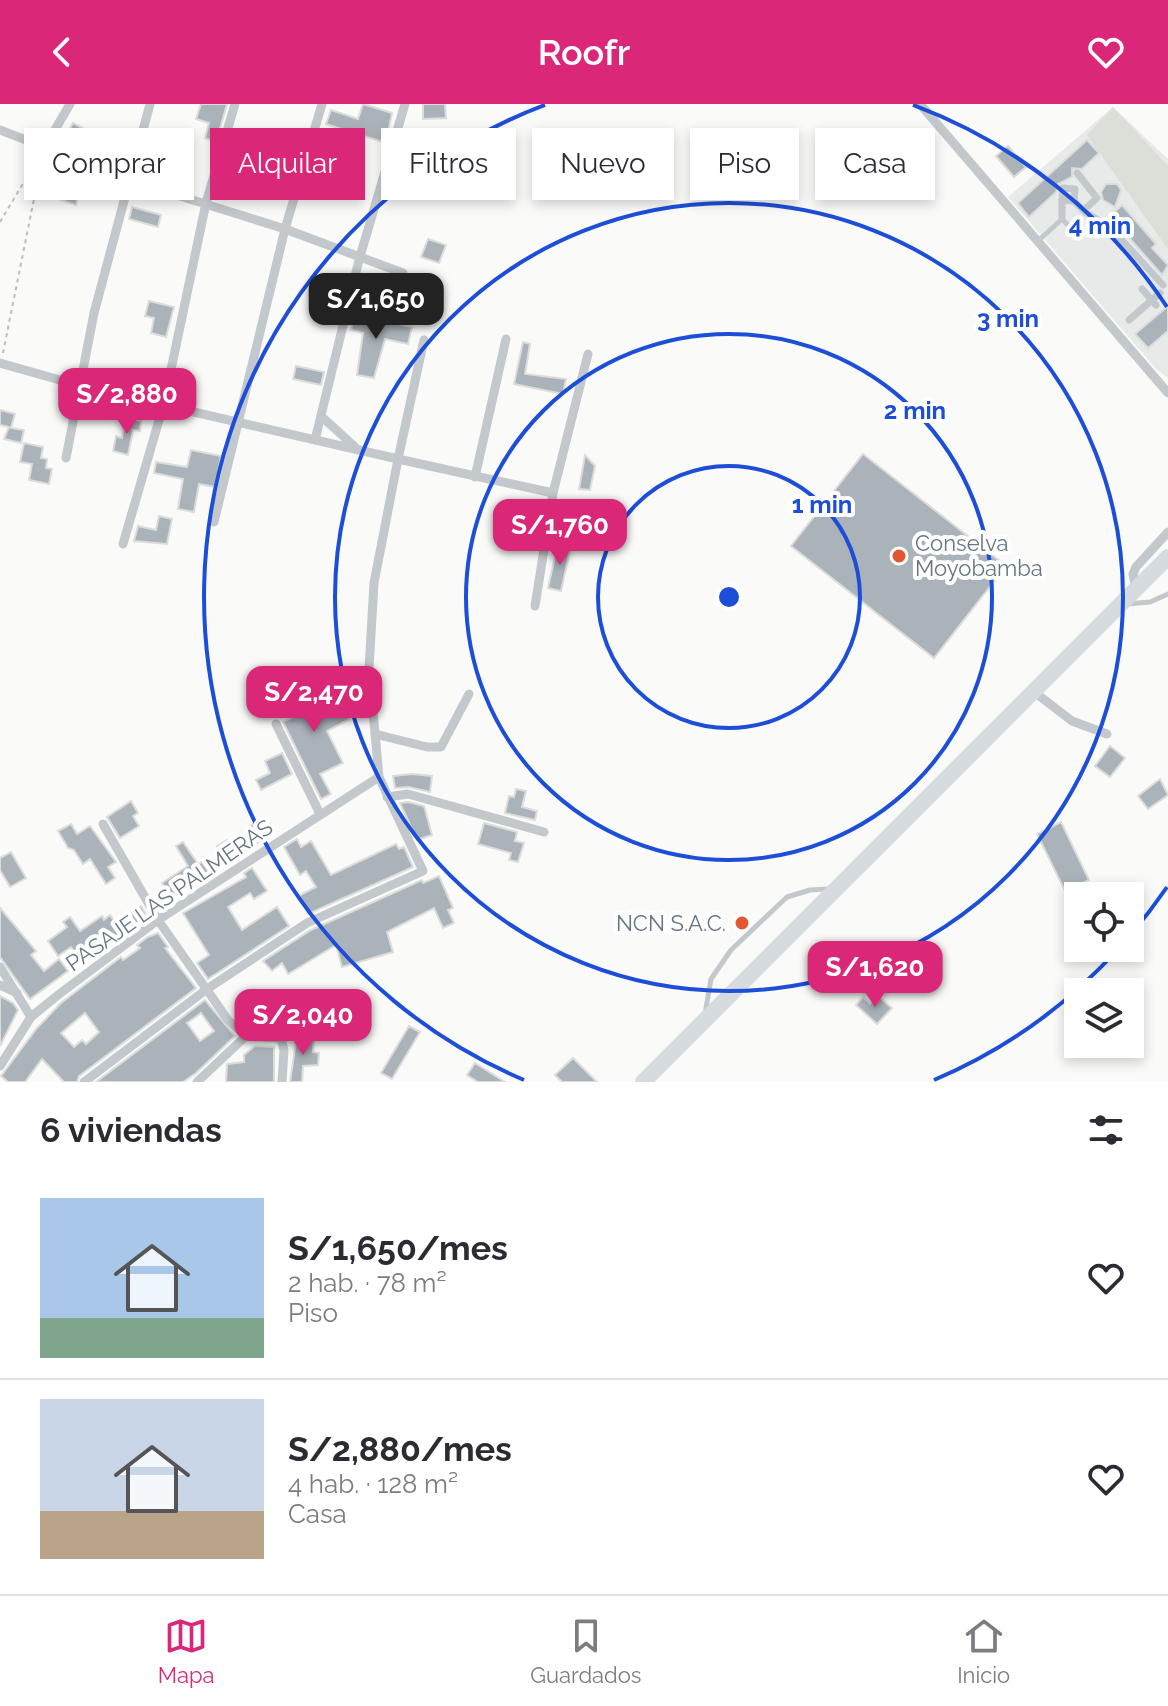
<!DOCTYPE html>
<html lang="es">
<head>
<meta charset="utf-8">
<style>
	body { margin:0; font-family:Raleway,sans-serif; background:#f2f2f3; color:#2b2b33; height:100vh; display:flex; flex-direction:column; font-size:30px; white-space:nowrap }
	* { box-sizing:border-box; margin:0 }
	p { font-size:26px; color:#7c7c81 }
	.icon { flex:none; width:44px; height:44px; fill:none; stroke:currentColor; stroke-width:2; stroke-linecap:round; stroke-linejoin:round }
	.map { position:relative; height:978px; overflow:hidden }
	.panel { display:flex; flex-direction:column; background:#fff; flex:1 }
	.panel>* { flex:none }
	.hud { position:absolute; left:24px; top:24px; width:1120px; height:72px; display:flex; gap:16px }
	.buttons { position:absolute; left:1064px; top:778px; display:grid; gap:16px }
	.buttons a { display:grid; place-items:center; width:80px; height:80px; border-radius:0px; background:#fff; box-shadow:0 4px 12px #0003; font-size:40px }
	.price { position:absolute; translate:-50% -68px; padding:0 18px; border-radius:16px; background:#db2777; color:#fff; font-size:26px; line-height:52px; filter:drop-shadow(0 2px 4px #0008) }
	.price::after { content:''; position:absolute; left:50%; top:48px; width:24px; height:18px; margin-left:-12px; background:inherit; clip-path:polygon(0 0,100% 0,50% 100%) }
	.price.current { background:#222; color:#fff }
	ul { padding:0; list-style:none }
	li { display:flex; align-items:center; gap:24px; height:200px; padding:0 40px }
	li+li { border-top:2px solid #e1e1e2 }
	li span { display:grid; place-items:center; flex:none; width:224px; height:160px; border-radius:0px; color:#555 }
	li>.icon { margin-inline-start:auto }
	span .icon { width:96px; height:96px; fill:#fffc; stroke-width:1 }
	li b { font-size:34px }
	h2 { display:flex; justify-content:space-between; align-items:center; height:96px; padding:0 40px; font-size:34px }
	.chip { padding:0 28px; border-radius:0px; background:#fff; box-shadow:0 4px 12px #0003; font-size:28px; line-height:72px }
	.chip.current { background:#db2777; color:#fff }
	header { display:flex; justify-content:space-between; align-items:center; height:104px; padding:0 40px; background:#db2777; color:#fff; font-size:36px; font-weight:600 }
	.tabs { display:flex; justify-content:space-around; align-items:center; height:112px; border-top:2px solid #e1e1e2; background:#fff; font-size:22px; color:#7c7c81 }
	.tabs a { display:grid; justify-items:center; gap:4px }
	.tabs .current { color:#db2777 }
	.map>svg:first-child { display:block }
</style>
</head>
<body>
<header><svg class="icon" aria-label="back" viewBox="0 0 24 24"><path d="M15 5l-7 7 7 7"/></svg>Roofr<svg class="icon" aria-label="heart" viewBox="0 0 24 24"><path d="M12 20l-8-8c-3-5 5-10 8-4 3-6 11-1 8 4z"/></svg></header>
<div class="map">
<svg width="1168" height="978" viewBox="0 0 1168 978">
	<rect width="100%" height="100%" fill="#fafaf8"/>
	<path fill="#e8e9e9" d="M1113,3L1168,55V274L1156,265L1008,93Z"/>
	<path fill="#dadfd7" d="M1113,3L1168,62V145L1087,31Z"/>
	<g fill="#aab3b9" stroke="#dcdcda" stroke-width="2" fill-rule="evenodd">
		<path d="M201,0H227L216,38L205,34L209,19L196,15Z"/>
		<path d="M363,0L392,9L386,39L326,20L331,6L358,15Z"/>
		<path d="M423,0H445L446,14L423,15Z"/>
		<path d="M73,19L88,27L79,45L63,37Z"/>
		<path d="M1087,36L1099,49L1082,65L1072,64V73L1058,80L1056,88L1029,113L1018,99Z"/>
		<path d="M233,42L246,45L244,68L227,64Z"/>
		<path d="M1008,42L1026,63L1014,73L996,52Z"/>
		<path d="M328,52L347,58L343,73L323,67Z"/>
		<path d="M57,57L86,68L76,101L46,91Z"/>
		<path d="M1106,80H1117L1121,86L1115,103L1103,96L1101,88Z"/>
		<path d="M1122,101L1156,140L1152,144L1168,161L1162,171L1110,112Z"/>
		<path d="M132,103L161,111L158,123L129,115Z"/>
		<path d="M428,135L446,141L439,159L421,153Z"/>
		<path d="M149,197L174,203L166,233L151,229L154,214L145,212Z"/>
		<path d="M1168,202V227L1148,244L1135,230Z"/>
		<path d="M355,211L412,223L408,240L385,235L374,274L357,271L363,229L351,226Z"/>
		<path d="M523,238L530,240L525,270L566,275L563,290L514,280Z"/>
		<path d="M296,262L324,268L321,281L293,275Z"/>
		<path d="M0,306L15,310L11,324L24,326L21,339L4,335L9,323L0,321Z"/>
		<path d="M125,314L141,317L140,327L133,326L128,351L113,347L116,332L122,334Z"/>
		<path d="M24,339L43,343L41,354L47,355L46,364L52,365L49,380L29,376L32,360L20,358Z"/>
		<path d="M191,346L221,352L215,383L199,380L194,408L178,405L183,375L154,369L156,358L187,363Z"/>
		<path d="M863,350L1006,462L934,554L791,442Z"/>
		<path d="M585,351L595,362L590,386L579,385Z"/>
		<path d="M159,412L172,415L167,440L134,437L138,422L156,426Z"/>
		<path d="M558,439L571,442L561,487L548,484Z"/>
		<path d="M321,573L327,582L304,596L312,613L334,602L337,607L344,603L350,615L327,627L343,659L320,670L331,690L321,695L283,618L301,609L283,581L294,574L301,585Z"/>
		<path d="M1110,642L1125,654L1110,673L1095,662Z"/>
		<path d="M282,649L292,670L261,686L256,676L270,669L265,657Z"/>
		<path d="M412,670L432,672L430,688L409,683L395,684L393,672Z"/>
		<path d="M1160,675L1168,691L1148,705L1138,692Z"/>
		<path d="M516,685L526,687L522,703L537,707L535,716L505,709L509,692L514,693Z"/>
		<path d="M131,697L138,709L133,712L139,722L120,734L107,713Z"/>
		<path d="M408,698L424,702L432,731L417,736L400,699Z"/>
		<path d="M1061,718L1089,776L1065,787L1037,730Z"/>
		<path d="M270,719L275,728L227,758L217,742L227,736L230,741L249,730L246,725L253,720L257,727Z"/>
		<path d="M484,719L517,728L515,737L524,739L518,758L509,756L511,749L478,740Z"/>
		<path d="M71,720L77,730L90,722L116,758L108,763L115,774L106,780L90,755L83,760L74,746L68,744L58,727Z"/>
		<path d="M297,735L301,743L311,737L331,771L396,740L399,745L404,743L413,763L308,810L298,792L316,783L306,767L300,771L284,743Z"/>
		<path d="M183,738L198,760L202,758L210,770L171,794L162,779L188,762L176,742Z"/>
		<path d="M11,748L26,774L10,783L0,766V754Z"/>
		<path d="M252,764L267,787L254,795L250,789L228,803L242,826L277,803L289,822L208,875L197,859L209,851L183,809L246,773L244,769Z"/>
		<path d="M439,772L453,804L448,806L454,819L443,824L434,804L387,828L393,848L342,863L336,841L288,870L282,859L272,867L263,857L311,826L422,776L423,779Z"/>
		<path d="M141,802L147,812L82,857L71,843L58,852L48,837L67,823L63,818L70,813L80,827L102,812L104,816L110,811L116,820Z"/>
		<path d="M0,804L36,847L31,851L44,867L59,855L68,867L30,895L0,853Z"/>
		<path d="M158,829L168,843L165,844L196,884L79,972L77,978H64L42,955L25,978H8L1,972L37,924L61,899L121,853L123,856L140,844L137,841L148,833ZM85,909L99,928L86,940L82,936L74,943L61,929Z"/>
		<path d="M0,892L13,899L18,906L0,942Z"/>
		<path d="M878,892L892,904L877,920L856,901L863,893L870,900Z"/>
		<path d="M205,896L235,932L196,969L183,978H96ZM201,909L214,927L200,937L187,919Z"/>
		<path d="M409,922L420,928L392,975L381,969Z"/>
		<path d="M297,931L314,932L313,948L319,949L318,961L303,962L302,978H290Z"/>
		<path d="M255,942L274,943V978H226L227,960L244,958V951Z"/>
		<path d="M573,954L597,978H562L555,971Z"/>
		<path d="M475,959L505,978H478L467,971Z"/>
	</g>
	<g fill="none" stroke-linecap="round" stroke-linejoin="round">
		<g stroke="#bbbfc2" stroke-width="2" stroke-dasharray="4 4" stroke-linecap="butt">
			<path d="M0,118L40,51"/>
			<path d="M3,249L42,55"/>
		</g>
		<g stroke="#c3c8cc" stroke-width="5">
			<path d="M1038,137L1062,115L1068,121"/>
			<path d="M1127,500L1150,498L1168,490"/>
			<path d="M705,910L711,875L731,846L787,793L810,786L828,785"/>
		</g>
		<g stroke="#c3c8cc" stroke-width="7">
			<path d="M1077,69L1097,94L1084,106"/>
			<path d="M1062,96V115"/>
			<path d="M1074,97L1075,85L1063,84L1062,96L1074,97L1086,109L1109,122L1163,181"/>
			<path d="M1142,185L1156,201"/>
			<path d="M1129,216L1160,189"/>
		</g>
		<g stroke="#c3c8cc" stroke-width="9">
			<path d="M920,0L1168,289"/>
			<path d="M0,26L129,76L285,125L403,169"/>
			<path d="M45,43L70,0"/>
			<path d="M424,236L398,355L553,389"/>
			<path d="M0,259L81,282L398,355L374,479L369,564L379,673L423,767L307,819L207,885L84,978"/>
			<path d="M321,312L355,343"/>
			<path d="M315,336L359,156L405,0"/>
			<path d="M66,354L94,209L150,0"/>
			<path d="M475,373L506,235"/>
			<path d="M214,418L285,125L322,0"/>
			<path d="M123,440L164,299L206,99L235,0"/>
			<path d="M1136,484L1133,470L1136,463L1168,428"/>
			<path d="M535,502L553,389L588,250"/>
			<path d="M1033,587L1072,617L1107,630"/>
			<path d="M276,620L320,710"/>
			<path d="M375,630L427,643H441L469,590"/>
			<path d="M387,693L408,690L544,728"/>
			<path d="M103,720L158,816L228,916L246,932L281,934L284,946L282,978"/>
			<path d="M0,863L31,913"/>
			<path d="M0,881L17,889"/>
			<path d="M0,962L31,913L58,891L158,816L379,673"/>
			<path d="M197,978L246,932"/>
		</g>
		<path stroke="#d6dbdf" stroke-width="16" d="M643,978L1168,453"/>
	</g>
	<g fill="none" stroke="#1d4ed8" stroke-width="4">
		<circle cx="729" cy="493" r="131"/>
		<circle cx="729" cy="493" r="263"/>
		<circle cx="729" cy="493" r="394"/>
		<path d="M1167 783A525 525 0 0 1 1131 830M1119 844A525 525 0 0 1 934 976M524 976A525 525 0 0 1 545 1M913 1A525 525 0 0 1 1167 203"/>
	</g>
	<g fill="#e4572e" stroke="#fff" stroke-width="3">
		<circle cx="899" cy="452" r="8"/>
		<circle cx="742" cy="819" r="8"/>
	</g>
	<g text-anchor="middle" dominant-baseline="central" stroke-width="8" stroke-linejoin="round" paint-order="stroke">
		<g font-size="22" fill="#657683" stroke="#fff" text-anchor="start">
			<text x="915" y="439">Conselva<tspan x="915" dy="25">Moyobamba</tspan></text>
			<text x="726" y="819" text-anchor="end">NCN S.A.C.</text>
		</g>
		<g font-size="22" fill="#657683" stroke="#fff">
			<text transform="translate(169 791) rotate(-35)">PASAJE LAS PALMERAS</text>
		</g>
	</g>
	<circle cx="729" cy="493" r="12" fill="#1d4ed8" stroke="#fff" stroke-width="4"/>
	<g font-size="24" text-anchor="middle" font-weight="bold" fill="#1d4ed8" stroke="#fff" stroke-width="8" stroke-linejoin="round" paint-order="stroke">
		<text x="1100" y="130">4 min</text>
		<text x="1008" y="223">3 min</text>
		<text x="915" y="315">2 min</text>
		<text x="822" y="409">1 min</text>
	</g>
</svg>
<div class="buttons">
<a><svg class="icon" aria-label="locate" viewBox="0 0 24 24"><circle cx="12" cy="12" r="6"/><path d="M12 2v4M12 18v4M2 12h4M18 12h4"/></svg></a>
<a><svg class="icon" aria-label="layers" viewBox="0 0 24 24"><path d="M12 4l9 5-9 5-9-5zM3 14l9 5 9-5"/></svg></a>
</div>
<b class="price current" style="left:376px;top:237px">S/1,650</b>
<b class="price" style="left:127px;top:332px">S/2,880</b>
<b class="price" style="left:560px;top:463px">S/1,760</b>
<b class="price" style="left:314px;top:630px">S/2,470</b>
<b class="price" style="left:875px;top:905px">S/1,620</b>
<b class="price" style="left:303px;top:953px">S/2,040</b>
<div class="hud">
<a class="chip">Comprar</a>
<a class="chip current">Alquilar</a>
<a class="chip">Filtros</a>
<a class="chip">Nuevo</a>
<a class="chip">Piso</a>
<a class="chip">Casa</a>
</div>
</div>
<section class="panel">
<h2>6 viviendas<svg class="icon" aria-label="filters" viewBox="0 0 24 24"><path d="M4 7h16M4 17h16"/><circle cx="9" cy="7" r="2"/><circle cx="15" cy="17" r="2"/></svg></h2>
<ul>
<li><span style="background:linear-gradient(#a9c7e8 75%,#7fa58c 0)"><svg class="icon" aria-label="home" viewBox="0 0 24 24"><path d="M3 11l9-7 9 7M6 9v11h12V9"/></svg></span><div><b>S/1,650/mes</b><p>2 hab. · 78 m²</p><p>Piso</p></div><svg class="icon" aria-label="heart" viewBox="0 0 24 24"><path d="M12 20l-8-8c-3-5 5-10 8-4 3-6 11-1 8 4z"/></svg></li>
<li><span style="background:linear-gradient(#c9d6e8 70%,#b9a48a 0)"><svg class="icon" aria-label="home" viewBox="0 0 24 24"><path d="M3 11l9-7 9 7M6 9v11h12V9"/></svg></span><div><b>S/2,880/mes</b><p>4 hab. · 128 m²</p><p>Casa</p></div><svg class="icon" aria-label="heart" viewBox="0 0 24 24"><path d="M12 20l-8-8c-3-5 5-10 8-4 3-6 11-1 8 4z"/></svg></li>
</ul>
</section>
<nav class="tabs">
<a class="current"><svg class="icon" aria-label="map" viewBox="0 0 24 24"><path d="M3 6l6-2 6 2 6-2v14l-6 2-6-2-6 2zM9 4v14M15 6v14"/></svg>Mapa</a>
<a><svg class="icon" aria-label="saved" viewBox="0 0 24 24"><path d="M7 4h10v16l-5-4-5 4z"/></svg>Guardados</a>
<a><svg class="icon" aria-label="home" viewBox="0 0 24 24"><path d="M3 11l9-7 9 7M6 9v11h12V9"/></svg>Inicio</a>
</nav>
</body>
</html>
